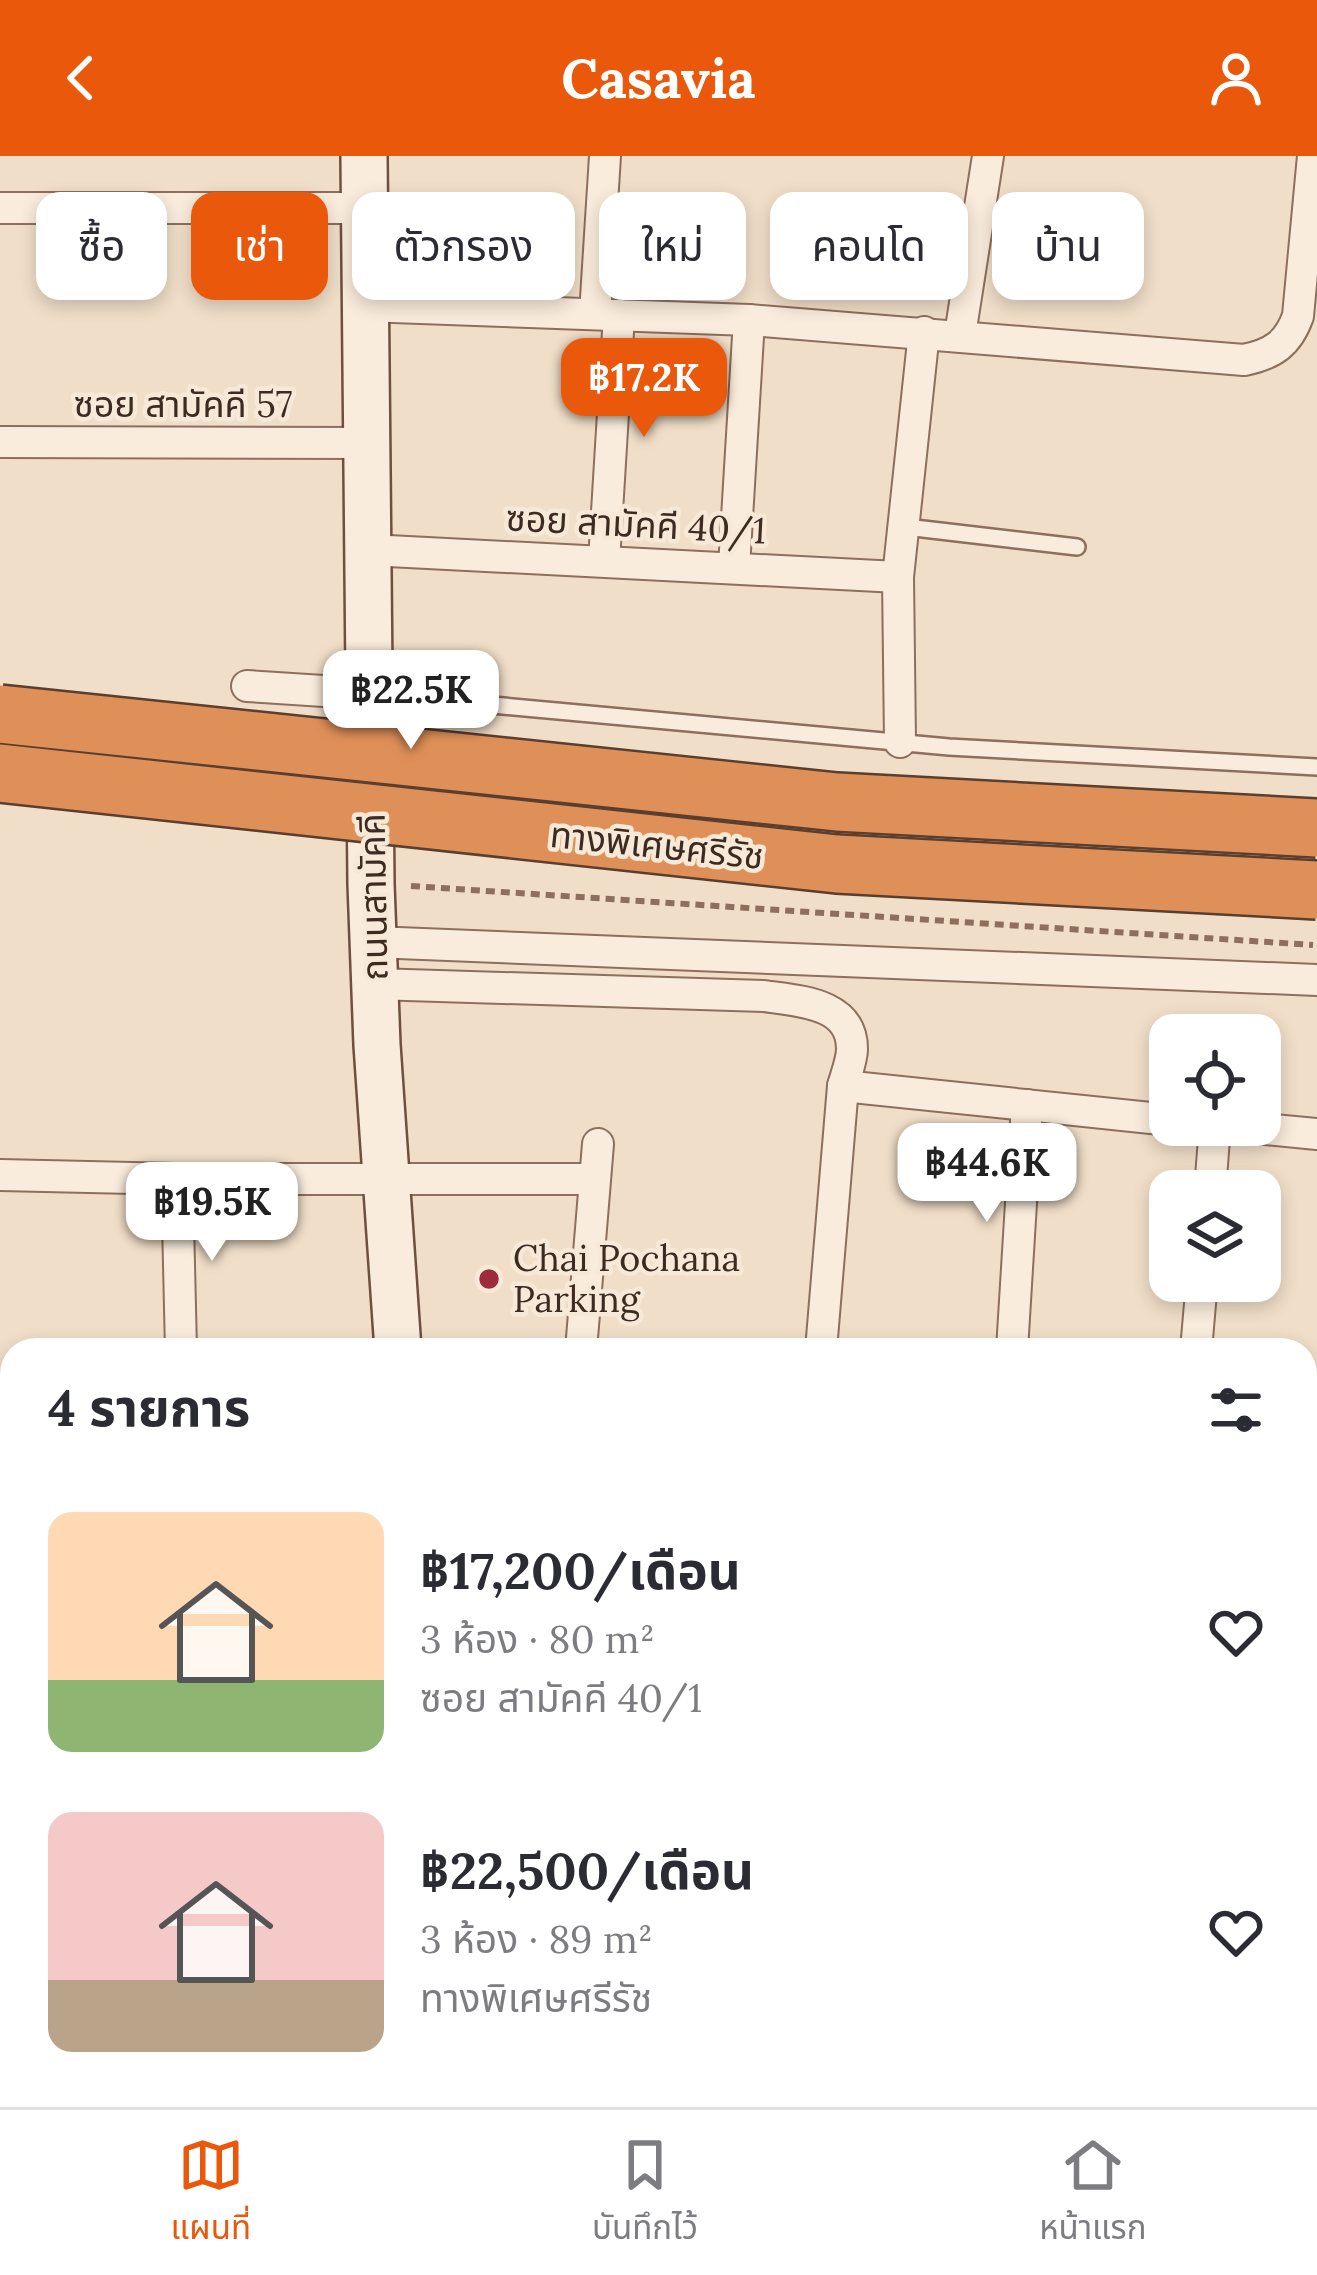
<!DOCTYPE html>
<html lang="th">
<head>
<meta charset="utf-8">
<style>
	body { margin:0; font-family:Lora,"Noto Sans Thai",serif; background:#f7f7f7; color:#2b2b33; height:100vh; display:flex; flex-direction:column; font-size:45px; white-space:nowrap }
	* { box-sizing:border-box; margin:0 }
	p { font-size:39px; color:#7c7c81 }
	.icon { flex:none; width:66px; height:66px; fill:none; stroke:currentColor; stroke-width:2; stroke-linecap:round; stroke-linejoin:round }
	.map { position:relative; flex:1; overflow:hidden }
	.sheet { position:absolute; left:0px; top:1182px; width:1317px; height:771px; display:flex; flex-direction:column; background:#fff; border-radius:36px 36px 0 0; box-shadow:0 6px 18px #0003 }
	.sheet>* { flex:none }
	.guide { position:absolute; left:36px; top:36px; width:1245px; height:108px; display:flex; gap:24px }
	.controls { position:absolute; left:1149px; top:858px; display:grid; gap:24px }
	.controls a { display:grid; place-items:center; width:132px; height:132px; border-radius:24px; background:#fff; box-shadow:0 6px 18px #0003; font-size:60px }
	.price { position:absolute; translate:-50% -102px; padding:0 27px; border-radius:24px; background:#fff; color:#222; font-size:39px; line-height:78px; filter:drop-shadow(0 3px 6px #0008) }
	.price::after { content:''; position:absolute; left:50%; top:72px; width:36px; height:27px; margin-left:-18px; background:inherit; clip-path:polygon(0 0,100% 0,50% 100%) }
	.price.current { background:#ea580c; color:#fff }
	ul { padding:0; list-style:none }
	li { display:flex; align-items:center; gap:36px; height:300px; padding:0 48px }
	li span { display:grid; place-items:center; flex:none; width:336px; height:240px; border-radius:24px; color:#555 }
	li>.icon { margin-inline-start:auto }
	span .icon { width:144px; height:144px; fill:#fffc; stroke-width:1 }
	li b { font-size:51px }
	h2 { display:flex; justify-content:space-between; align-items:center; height:144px; padding:0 48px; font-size:51px }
	.chip { padding:0 42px; border-radius:24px; background:#fff; box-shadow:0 6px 18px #0003; font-size:42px; line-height:108px }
	.chip.current { background:#ea580c; color:#fff }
	header { display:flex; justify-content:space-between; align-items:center; height:156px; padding:0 48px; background:#ea580c; color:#fff; font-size:54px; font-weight:700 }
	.tab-bar { display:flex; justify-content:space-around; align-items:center; height:168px; border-top:3px solid #e1e1e2; background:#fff; font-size:33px; color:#7c7c81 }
	.tab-bar a { display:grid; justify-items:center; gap:6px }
	.tab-bar .current { color:#ea580c }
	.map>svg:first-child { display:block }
</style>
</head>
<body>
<header><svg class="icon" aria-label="back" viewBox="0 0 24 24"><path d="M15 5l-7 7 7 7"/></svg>Casavia<svg class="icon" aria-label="person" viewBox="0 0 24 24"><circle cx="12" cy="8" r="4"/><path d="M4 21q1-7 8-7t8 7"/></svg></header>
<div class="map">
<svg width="1317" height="1951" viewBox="0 0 1317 1951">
	<rect width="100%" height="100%" fill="#f0dec8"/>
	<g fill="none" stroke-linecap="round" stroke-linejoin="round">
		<g stroke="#8c6f5c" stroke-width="20">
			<g id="lane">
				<path d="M906,371L1077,391"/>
				<path d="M373,538L949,591L1317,611"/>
			</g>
		</g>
		<g stroke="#8c6f5c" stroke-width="34">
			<g id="street">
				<path d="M0,52H364"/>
				<path d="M365,150L749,164L1244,204C1273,198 1288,188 1298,160L1313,0"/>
				<path d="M595,158L605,0"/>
				<path d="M960,179L988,0"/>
				<path d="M0,286L366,287"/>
				<path d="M369,394L898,421"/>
				<path d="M604,405L619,159"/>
				<path d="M734,411L749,164"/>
				<path d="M247,530L370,538"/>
				<path d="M900,586L898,421L924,176"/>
				<path d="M373,786L1317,824"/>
				<path d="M375,828L764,840C797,845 852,846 852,893C852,904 846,919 843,930L821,1194"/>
				<path d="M843,930L1170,964"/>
				<path d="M1222,969L1317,978"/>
				<path d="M0,1019L177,1023H593"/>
				<path d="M177,1023L181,1194"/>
				<path d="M1210,1035L1215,969"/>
				<path d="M581,1194L598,988"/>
				<path d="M1012,1194L1027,949"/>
				<path d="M1196,1194L1202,1125"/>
				<path d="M1305,1564L1317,1562"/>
				<path d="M1305,1736L1317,1843"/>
				<path d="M0,1777H12"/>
				<path d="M1086,1941L1087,1951"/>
			</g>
		</g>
		<g stroke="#6e503f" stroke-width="50">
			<g id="secondary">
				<path d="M364,0L371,728L377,889L398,1194"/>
				<path d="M461,1941V1951"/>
			</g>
		</g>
		<path stroke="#8c6f5c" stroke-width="6" stroke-dasharray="9 6" stroke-linecap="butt" d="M411,730L1313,789"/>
		<use href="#lane" stroke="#faecdc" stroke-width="15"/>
		<use href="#street" stroke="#faecdc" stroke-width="30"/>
		<use href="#secondary" stroke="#faecdc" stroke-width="45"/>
		<g stroke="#5a3e30" stroke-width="62" stroke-linecap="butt">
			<g id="highway-bridge">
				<path d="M0,558L837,646L1317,672"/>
				<path d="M0,617L837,708L1317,734"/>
			</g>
		</g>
		<use href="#highway-bridge" stroke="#df9058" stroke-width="57"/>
	</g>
	<circle fill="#9d2b3c" stroke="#f7e9d8" stroke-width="4.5" cx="489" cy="1123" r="12"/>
	<g text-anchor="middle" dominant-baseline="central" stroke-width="9" stroke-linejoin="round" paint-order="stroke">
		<g font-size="36" fill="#3d2a20" stroke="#f7e9d8">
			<text x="183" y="248">ซอย สามัคคี 57</text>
			<text transform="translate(636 368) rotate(3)">ซอย สามัคคี 40/1</text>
			<text transform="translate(657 689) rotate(6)">ทางพิเศษศรีรัช</text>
			<text transform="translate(373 741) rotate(-91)">ถนนสามัคคี</text>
		</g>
		<g font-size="36" fill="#3d2a20" stroke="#f7e9d8" text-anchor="start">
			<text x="513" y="1102">Chai Pochana<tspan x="513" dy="41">Parking</tspan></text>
		</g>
	</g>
</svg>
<div class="controls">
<a><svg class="icon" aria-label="locate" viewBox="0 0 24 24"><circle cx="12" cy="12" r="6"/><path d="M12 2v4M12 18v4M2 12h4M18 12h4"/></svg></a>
<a><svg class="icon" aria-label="layers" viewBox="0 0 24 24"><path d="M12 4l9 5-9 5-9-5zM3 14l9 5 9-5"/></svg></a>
</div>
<b class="price current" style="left:644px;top:284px">฿17.2K</b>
<b class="price" style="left:411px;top:596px">฿22.5K</b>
<b class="price" style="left:987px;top:1069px">฿44.6K</b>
<b class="price" style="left:212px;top:1108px">฿19.5K</b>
<div class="guide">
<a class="chip">ซื้อ</a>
<a class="chip current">เช่า</a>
<a class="chip">ตัวกรอง</a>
<a class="chip">ใหม่</a>
<a class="chip">คอนโด</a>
<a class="chip">บ้าน</a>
</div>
<section class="sheet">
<h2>4 รายการ<svg class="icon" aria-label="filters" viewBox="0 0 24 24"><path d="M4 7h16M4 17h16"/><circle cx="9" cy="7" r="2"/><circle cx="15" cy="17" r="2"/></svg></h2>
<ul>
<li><span style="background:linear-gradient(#ffd9b3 70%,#8fb573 0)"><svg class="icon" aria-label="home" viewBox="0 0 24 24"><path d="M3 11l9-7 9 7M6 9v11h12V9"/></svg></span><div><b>฿17,200/เดือน</b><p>3 ห้อง · 80 m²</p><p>ซอย สามัคคี 40/1</p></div><svg class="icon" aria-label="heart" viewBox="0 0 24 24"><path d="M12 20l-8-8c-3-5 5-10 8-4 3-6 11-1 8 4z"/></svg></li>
<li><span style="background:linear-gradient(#f6c9c9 70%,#b9a48a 0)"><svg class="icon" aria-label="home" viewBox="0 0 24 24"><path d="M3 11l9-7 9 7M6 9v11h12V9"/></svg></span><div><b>฿22,500/เดือน</b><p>3 ห้อง · 89 m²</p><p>ทางพิเศษศรีรัช</p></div><svg class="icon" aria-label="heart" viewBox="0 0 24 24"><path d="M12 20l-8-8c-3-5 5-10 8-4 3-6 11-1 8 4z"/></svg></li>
</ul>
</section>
</div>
<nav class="tab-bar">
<a class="current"><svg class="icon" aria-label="map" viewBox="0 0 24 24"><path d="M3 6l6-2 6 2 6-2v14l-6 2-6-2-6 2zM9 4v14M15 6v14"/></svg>แผนที่</a>
<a><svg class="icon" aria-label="saved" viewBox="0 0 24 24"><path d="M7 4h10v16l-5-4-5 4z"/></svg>บันทึกไว้</a>
<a><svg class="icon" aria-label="home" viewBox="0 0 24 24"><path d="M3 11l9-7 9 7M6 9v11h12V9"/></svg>หน้าแรก</a>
</nav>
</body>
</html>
